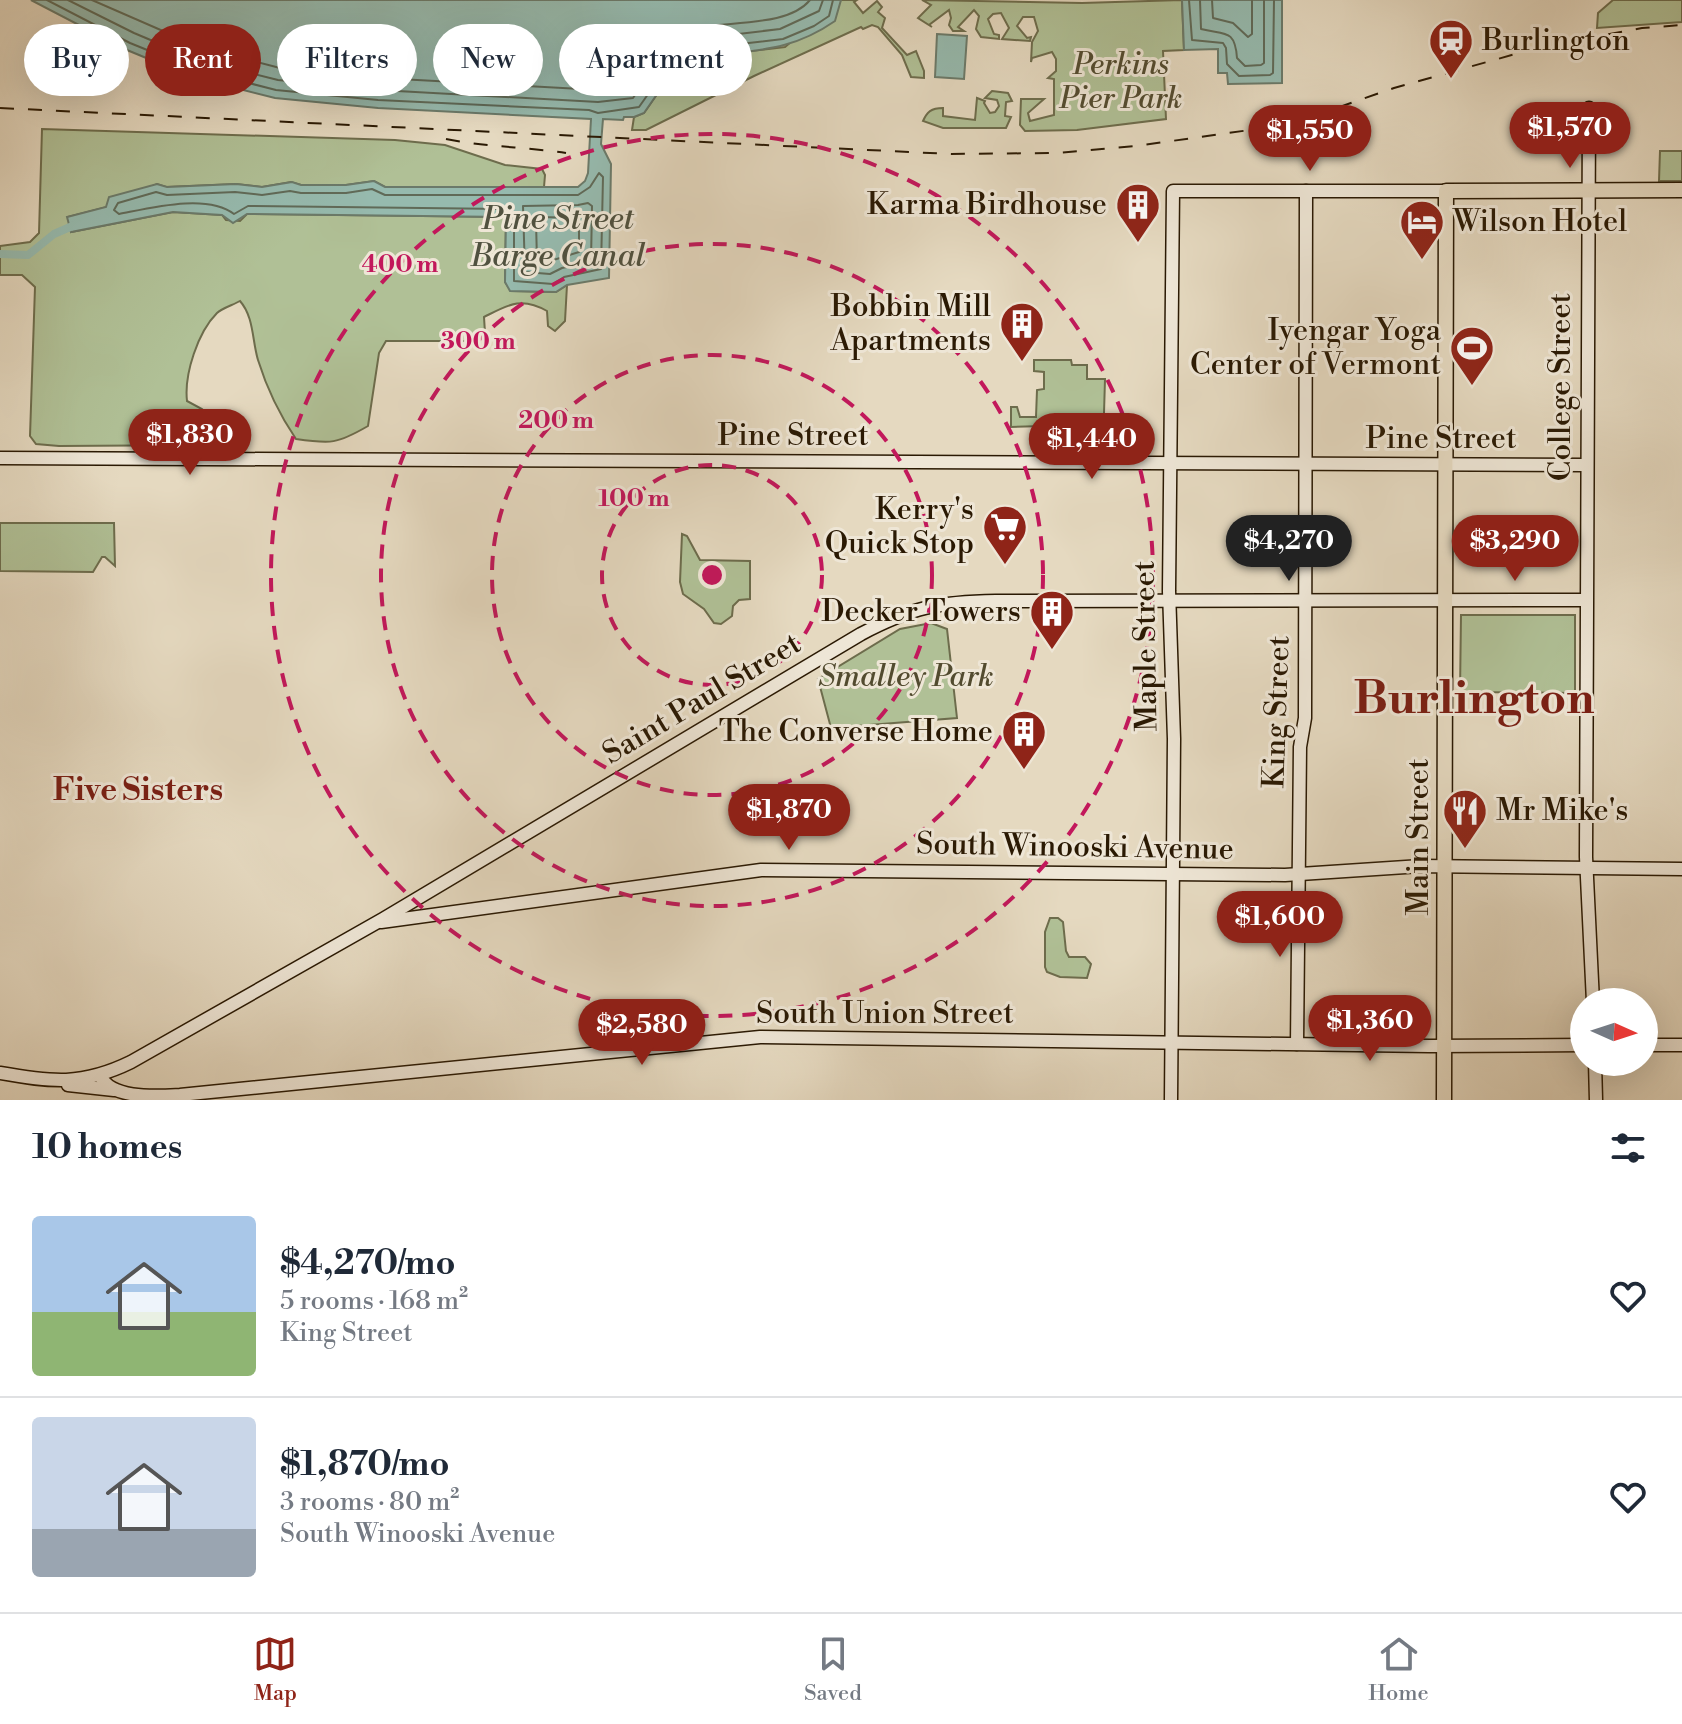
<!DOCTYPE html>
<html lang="en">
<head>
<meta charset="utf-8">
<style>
	body { margin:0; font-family:"Libre Bodoni",serif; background:#f2f2f3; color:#1f2937; height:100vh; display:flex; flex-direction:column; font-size:30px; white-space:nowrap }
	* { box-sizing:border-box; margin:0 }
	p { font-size:26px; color:#747a83 }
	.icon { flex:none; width:44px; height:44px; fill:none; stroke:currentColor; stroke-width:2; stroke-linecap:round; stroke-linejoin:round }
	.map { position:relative; height:1100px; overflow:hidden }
	.panel { display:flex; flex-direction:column; background:#fff; flex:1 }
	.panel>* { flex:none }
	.hud { position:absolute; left:24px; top:24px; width:800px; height:72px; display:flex; gap:16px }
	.needle { width:52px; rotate:93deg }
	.controls { position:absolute; left:1570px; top:988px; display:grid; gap:16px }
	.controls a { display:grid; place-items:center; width:88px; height:88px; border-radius:50%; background:#fff; box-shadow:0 8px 32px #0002; font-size:40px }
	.price { position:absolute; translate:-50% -68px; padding:0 18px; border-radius:28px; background:#8f2418; color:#fff; font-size:26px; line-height:52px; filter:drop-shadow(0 2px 4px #0008) }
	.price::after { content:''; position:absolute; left:50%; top:48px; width:24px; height:18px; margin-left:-12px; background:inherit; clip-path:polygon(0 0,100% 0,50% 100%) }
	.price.current { background:#222; color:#fff }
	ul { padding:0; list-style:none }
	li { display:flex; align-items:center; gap:24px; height:200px; padding:0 32px }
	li+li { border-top:2px solid #e0e1e3 }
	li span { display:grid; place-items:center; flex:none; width:224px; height:160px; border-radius:8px; color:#555 }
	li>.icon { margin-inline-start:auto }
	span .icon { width:96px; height:96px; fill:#fffc; stroke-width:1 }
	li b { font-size:34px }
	h2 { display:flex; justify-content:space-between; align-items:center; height:96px; padding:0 32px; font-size:34px }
	.pill { padding:0 28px; border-radius:36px; background:#fff; box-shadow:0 8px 32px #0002; font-size:28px; line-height:72px }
	.pill.current { background:#8f2418; color:#fff }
	.tab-bar { display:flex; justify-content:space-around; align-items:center; height:112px; border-top:2px solid #e0e1e3; background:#fff; font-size:22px; color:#747a83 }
	.tab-bar a { display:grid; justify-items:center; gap:4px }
	.tab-bar .current { color:#8f2418 }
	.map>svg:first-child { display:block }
</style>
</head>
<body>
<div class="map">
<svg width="1682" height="1100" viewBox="0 0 1682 1100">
	<rect width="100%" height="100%" fill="#e5d9c0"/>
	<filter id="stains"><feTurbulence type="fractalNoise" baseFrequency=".0025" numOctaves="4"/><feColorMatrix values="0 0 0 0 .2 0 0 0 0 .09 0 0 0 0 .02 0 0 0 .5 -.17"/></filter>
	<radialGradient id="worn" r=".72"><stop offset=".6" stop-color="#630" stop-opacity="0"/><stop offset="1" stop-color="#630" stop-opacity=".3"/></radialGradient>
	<g fill="#b0c096" stroke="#6d6c4c" stroke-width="2">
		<path d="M841,0H857L854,2L863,13L877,1L882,7L878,12L885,18L882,28L907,55L916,51L924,71V78L911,77L902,55L878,27L872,25L863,29L861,27L754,76L646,130H632L634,117L644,113L678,64L706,56L785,47Z"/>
		<path d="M922,0L1082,3L1182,0L1184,50L1163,51L1166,119L1077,130L1025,131L1020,125L1021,99H1044L1028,113L1030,121L1054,115V79L1048,78L1056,71V59L1052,52L1032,58L1031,62L1032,42L1038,31L1034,17H1023L1017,26L1027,38L1031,37L1030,41L1002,39L1009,28L1001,13L993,14L988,19L994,34L999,35V39L981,37L976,29L979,16L974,10L958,27L964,31H953L949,25L951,18L949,10L929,25L932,27L918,18L931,5Z"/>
		<path d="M1613,0H1682V22L1597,28L1598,13Z"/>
		<path d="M992,91L1008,93L1012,101L1006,102L1005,116L1011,117L1006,128H943L923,121C927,112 931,108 943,108V116L975,120L977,98L985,101L984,103L990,113L995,112L999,106L997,100L985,98Z"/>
		<path d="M42,129L395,140L445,145L505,165L542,169L545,175L544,187H385L374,181L346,185H301L291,182L262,187L236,184L166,187L157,184L107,207L68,217L71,232L173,212L222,215L226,220L240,221L247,214L506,217L505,282L511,291L556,292L567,285L565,321L555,331L548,326L547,311C521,296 508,305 484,317L485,333L468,341H386L379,353L368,426C337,444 331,444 296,439C279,414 267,389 258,360C252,340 254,317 240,301C233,305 222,308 217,313C198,332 184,374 187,401L202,409L219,426V438L214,445L59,446L36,444L30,436L35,287L22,275H0V246L30,242L39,233Z"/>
		<path d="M1660,151H1682V181H1659Z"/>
		<path d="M1034,360H1071L1072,365H1087V379H1105L1103,447L1081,446L1080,425L1011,427V407H1017L1020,417H1036L1037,390L1044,389V372L1034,371Z"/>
		<path d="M0,523H114L115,566L105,557H102L93,572L0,571Z"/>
		<path d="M682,534L687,536L700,560L750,561V599L739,600L733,606L732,616L721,624L714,623L704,609L683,594L680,582Z"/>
		<path d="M1461,615H1575V693L1460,692Z"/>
		<path d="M931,623L947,629L957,718L831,728L818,679L900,629Z"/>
		<path d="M1050,918H1058L1063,922L1066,951L1069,957H1085L1091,964L1087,978L1060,977L1047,972L1045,967V932Z"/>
	</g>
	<g fill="#96baae" stroke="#6b7a6a" stroke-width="2">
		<path d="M31,0H841L835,21C783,57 744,48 686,60L678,64L644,113L634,117H624L623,120L603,119L601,144L611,164L609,278L567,285L556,292L510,291L505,282L506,217L247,214L233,223L222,215L173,212L71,232L67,217L106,207L109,197L157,184L167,187L236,184L262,187L292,182L301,185H346L374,181L385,187H578L585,181L588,173L591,119L378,108L275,98L192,77L127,50Z"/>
		<path d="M1182,0H1282V83L1228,84L1227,73H1218V49L1184,50Z"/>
		<path d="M937,34L967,36L964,79L935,77Z"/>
	</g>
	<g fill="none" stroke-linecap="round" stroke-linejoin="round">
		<g stroke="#606a58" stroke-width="2">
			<path d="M47,0L130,43L194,69L276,90L378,100L589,110L598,113L639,107L675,56L705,48L783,39L814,26L829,16L833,0"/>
			<path d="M68,0L134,33L198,60L278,80L379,90L598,102L633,98L664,53L671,47L704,38L780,29L819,11L823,0"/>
			<path d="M92,0L202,48L280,68L380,78L599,90L626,86C637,71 647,47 664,38C702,16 783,33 810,0"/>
			<path d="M1189,0L1192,40L1223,43L1226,48L1227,64L1239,76L1270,75L1273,73L1274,0"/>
			<path d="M1200,0L1201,29C1224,35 1235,28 1237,58L1245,66L1261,65L1264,63V0"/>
			<path d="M1212,0L1213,18L1233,23L1248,37L1252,34V0"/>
			<path d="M599,173L603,177L601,269L564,277L553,284L514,281V218L506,209L248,206L234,214C207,193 150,208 119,214L114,210L118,203L156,192L167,195L235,192L262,195L290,191L301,193H346L372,189L385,195H578L590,187Z"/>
			<path d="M588,203L592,206L591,262L562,268L550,274L525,272L523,206L578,205Z"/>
			<path d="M540,217L579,218V252L547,262L537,261L536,221Z"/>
		</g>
		<path stroke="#96baae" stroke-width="8" d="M0,254L28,255L54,234L77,224"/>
		<g stroke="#2a1903" stroke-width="15">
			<g id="secondary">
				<path d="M1589,108L1586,857L1593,1002"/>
				<path d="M0,458L1587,465"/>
				<path d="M381,922L761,870L1285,875L1421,866L1682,869"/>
				<path d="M1297,1044L1300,747L1305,718L1306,191"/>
				<path d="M1644,1045H1682"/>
				<path d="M1595,1062L1596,1100"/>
				<path d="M0,1073C51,1082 82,1086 131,1062L383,919L861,634C912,607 939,602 996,601L1586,600"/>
				<path d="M100,1075C110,1100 158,1096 180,1095L760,1037L1430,1046L1584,1045"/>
				<path d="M68,1085L114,1090"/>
				<path d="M1171,1100L1174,739L1169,591L1173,191H1446"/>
			</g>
		</g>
		<g stroke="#2a1903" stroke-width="17">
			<path id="primary" d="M1444,1100L1446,191L1682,190"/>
		</g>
		<use href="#secondary" stroke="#eee6d6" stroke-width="12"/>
		<use href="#primary" stroke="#e5d9c0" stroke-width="14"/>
		<g stroke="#2a1903" stroke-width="2" stroke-dasharray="14 14" stroke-linecap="butt">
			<path d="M0,108L951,154L1057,153L1136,146L1271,127L1305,119L1394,88L1544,46L1642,28L1682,25"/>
			<path d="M446,139C486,147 526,147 566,153"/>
		</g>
	</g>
	<g fill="none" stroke="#c2185b" stroke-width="4" stroke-dasharray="14 10">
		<circle cx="712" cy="575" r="110"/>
		<circle cx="712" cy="575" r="220"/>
		<circle cx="712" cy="575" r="331"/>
		<circle cx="712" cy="575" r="441"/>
	</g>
	<defs>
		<g id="station-pin" transform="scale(2.3)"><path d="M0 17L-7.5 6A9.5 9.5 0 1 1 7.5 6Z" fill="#8f2418" stroke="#eee6d6"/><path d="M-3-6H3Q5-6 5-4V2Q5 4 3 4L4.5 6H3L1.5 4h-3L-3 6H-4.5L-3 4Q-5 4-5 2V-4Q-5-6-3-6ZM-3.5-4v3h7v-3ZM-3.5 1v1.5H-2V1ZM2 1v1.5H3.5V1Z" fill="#fff"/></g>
		<g id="building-pin" transform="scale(2.3)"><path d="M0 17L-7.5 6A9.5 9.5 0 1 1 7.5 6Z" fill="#8f2418" stroke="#eee6d6"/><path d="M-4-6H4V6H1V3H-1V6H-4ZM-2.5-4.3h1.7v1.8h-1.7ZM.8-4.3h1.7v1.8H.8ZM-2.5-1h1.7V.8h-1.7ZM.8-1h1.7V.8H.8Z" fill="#fff"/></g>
		<g id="hotel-pin" transform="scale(2.3)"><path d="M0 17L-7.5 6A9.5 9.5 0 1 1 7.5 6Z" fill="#8f2418" stroke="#eee6d6"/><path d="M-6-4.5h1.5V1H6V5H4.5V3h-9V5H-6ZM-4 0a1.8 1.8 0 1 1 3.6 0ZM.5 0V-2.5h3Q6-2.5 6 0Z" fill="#fff"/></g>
		<g id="stadium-pin" transform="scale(2.3)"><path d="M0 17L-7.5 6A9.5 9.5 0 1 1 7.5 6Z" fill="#8f2418" stroke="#eee6d6"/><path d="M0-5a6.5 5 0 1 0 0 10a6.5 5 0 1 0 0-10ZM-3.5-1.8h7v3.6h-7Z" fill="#fff"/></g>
		<g id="supermarket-pin" transform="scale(2.3)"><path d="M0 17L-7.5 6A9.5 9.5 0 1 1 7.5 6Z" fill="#8f2418" stroke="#eee6d6"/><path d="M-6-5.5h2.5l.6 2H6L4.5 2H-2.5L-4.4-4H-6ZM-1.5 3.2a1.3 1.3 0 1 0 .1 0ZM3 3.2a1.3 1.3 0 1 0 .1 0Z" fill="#fff"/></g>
		<g id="restaurant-pin" transform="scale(2.3)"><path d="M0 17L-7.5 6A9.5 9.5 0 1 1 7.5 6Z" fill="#8f2418" stroke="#eee6d6"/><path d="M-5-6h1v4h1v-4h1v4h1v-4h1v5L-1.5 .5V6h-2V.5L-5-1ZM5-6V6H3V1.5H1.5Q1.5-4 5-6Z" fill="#fff"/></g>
	</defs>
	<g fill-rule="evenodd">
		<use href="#station-pin" x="1451" y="41"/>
		<use href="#building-pin" x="1138" y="205"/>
		<use href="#hotel-pin" x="1422" y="222"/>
		<use href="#building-pin" x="1022" y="324"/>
		<use href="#stadium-pin" x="1472" y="348"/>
		<use href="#supermarket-pin" x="1005" y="527"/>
		<use href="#building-pin" x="1052" y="612"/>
		<use href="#building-pin" x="1024" y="732"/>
		<use href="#restaurant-pin" x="1465" y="811"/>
	</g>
	<g text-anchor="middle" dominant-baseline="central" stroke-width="6" stroke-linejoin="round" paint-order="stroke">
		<g font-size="30" fill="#2a1903" stroke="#eee6d6" text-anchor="end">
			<text x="1482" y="41" text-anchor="start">Burlington</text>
			<text x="1107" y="205">Karma Birdhouse</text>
			<text x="1453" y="222" text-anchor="start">Wilson Hotel</text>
			<text x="991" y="307">Bobbin Mill<tspan x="991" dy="34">Apartments</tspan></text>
			<text x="1441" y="331">Iyengar Yoga<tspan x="1441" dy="34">Center of Vermont</tspan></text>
			<text x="974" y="510">Kerry's<tspan x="974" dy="34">Quick Stop</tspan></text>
			<text x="1021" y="612">Decker Towers</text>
			<text x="993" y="732">The Converse Home</text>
			<text x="1496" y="811" text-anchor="start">Mr Mike's</text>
		</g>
		<g font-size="30" font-style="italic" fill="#524b2f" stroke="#eee6d6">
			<text x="1121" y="65">Perkins<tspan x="1121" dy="34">Pier Park</tspan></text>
			<text x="906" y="677">Smalley Park</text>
		</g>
		<g font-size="30" fill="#2a1903" stroke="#eee6d6">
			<text transform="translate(1561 387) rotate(-90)">College Street</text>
			<text x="793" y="436">Pine Street</text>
			<text x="1441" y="439">Pine Street</text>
			<text transform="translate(1146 646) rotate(-91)">Maple Street</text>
			<text transform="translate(702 699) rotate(-31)">Saint Paul Street</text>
			<text transform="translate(1277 712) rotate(-88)">King Street</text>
			<text transform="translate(1419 837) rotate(-90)">Main Street</text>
			<text transform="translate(1075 847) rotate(1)">South Winooski Avenue</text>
			<text x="885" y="1014">South Union Street</text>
		</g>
		<g font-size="32" font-style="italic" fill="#50513f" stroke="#eee6d6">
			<text x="558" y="219">Pine Street<tspan x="558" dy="37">Barge Canal</tspan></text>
		</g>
		<g font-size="32" font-weight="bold" fill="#7a1f14" stroke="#eee6d6">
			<text x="138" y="790">Five Sisters</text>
		</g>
		<g font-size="46" font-weight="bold" fill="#7a1f14" stroke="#eee6d6">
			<text x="1474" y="699">Burlington</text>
		</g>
	</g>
	<circle cx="712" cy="575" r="12" fill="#c2185b" stroke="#eee6d6" stroke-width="4"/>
	<g font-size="24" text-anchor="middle" font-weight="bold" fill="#c2185b" stroke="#eee6d6" stroke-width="6" stroke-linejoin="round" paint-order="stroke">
		<text x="400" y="272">400 m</text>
		<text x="478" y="349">300 m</text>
		<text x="556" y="428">200 m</text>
		<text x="634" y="506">100 m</text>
	</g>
	<rect width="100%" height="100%" filter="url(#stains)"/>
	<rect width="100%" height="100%" fill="url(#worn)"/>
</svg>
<div class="controls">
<a><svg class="needle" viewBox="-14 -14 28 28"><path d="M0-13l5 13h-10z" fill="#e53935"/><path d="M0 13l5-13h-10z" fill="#747a83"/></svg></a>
</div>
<b class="price" style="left:1570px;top:170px">$1,570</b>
<b class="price" style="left:1310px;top:173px">$1,550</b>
<b class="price" style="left:190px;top:477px">$1,830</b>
<b class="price" style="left:1092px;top:481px">$1,440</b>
<b class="price current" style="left:1289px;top:583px">$4,270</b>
<b class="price" style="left:1515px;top:583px">$3,290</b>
<b class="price" style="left:789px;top:852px">$1,870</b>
<b class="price" style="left:1280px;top:959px">$1,600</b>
<b class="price" style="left:1370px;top:1063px">$1,360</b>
<b class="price" style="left:642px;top:1067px">$2,580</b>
<div class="hud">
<a class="pill">Buy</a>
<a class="pill current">Rent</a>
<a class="pill">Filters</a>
<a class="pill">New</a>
<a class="pill">Apartment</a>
</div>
</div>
<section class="panel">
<h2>10 homes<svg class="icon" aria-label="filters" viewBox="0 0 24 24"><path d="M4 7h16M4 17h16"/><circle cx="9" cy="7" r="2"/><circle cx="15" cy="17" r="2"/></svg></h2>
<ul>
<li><span style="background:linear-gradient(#a9c7e8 60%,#8fb573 0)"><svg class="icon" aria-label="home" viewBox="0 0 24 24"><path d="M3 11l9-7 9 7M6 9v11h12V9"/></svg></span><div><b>$4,270/mo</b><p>5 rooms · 168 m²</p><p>King Street</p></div><svg class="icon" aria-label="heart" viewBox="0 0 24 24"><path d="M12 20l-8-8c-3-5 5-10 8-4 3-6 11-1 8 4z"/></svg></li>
<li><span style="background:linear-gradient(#c9d6e8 70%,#9aa5b1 0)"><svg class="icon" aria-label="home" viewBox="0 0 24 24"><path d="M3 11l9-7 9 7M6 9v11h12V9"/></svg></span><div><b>$1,870/mo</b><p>3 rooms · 80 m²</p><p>South Winooski Avenue</p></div><svg class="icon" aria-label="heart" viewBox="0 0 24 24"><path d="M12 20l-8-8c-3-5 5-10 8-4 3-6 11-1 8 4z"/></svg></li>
</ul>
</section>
<nav class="tab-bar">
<a class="current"><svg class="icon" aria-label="map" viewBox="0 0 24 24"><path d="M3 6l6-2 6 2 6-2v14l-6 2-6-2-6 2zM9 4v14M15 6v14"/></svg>Map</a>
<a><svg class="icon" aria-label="saved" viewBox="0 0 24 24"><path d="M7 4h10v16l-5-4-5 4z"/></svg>Saved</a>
<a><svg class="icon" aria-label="home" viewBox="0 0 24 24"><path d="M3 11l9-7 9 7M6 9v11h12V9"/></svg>Home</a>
</nav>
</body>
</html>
